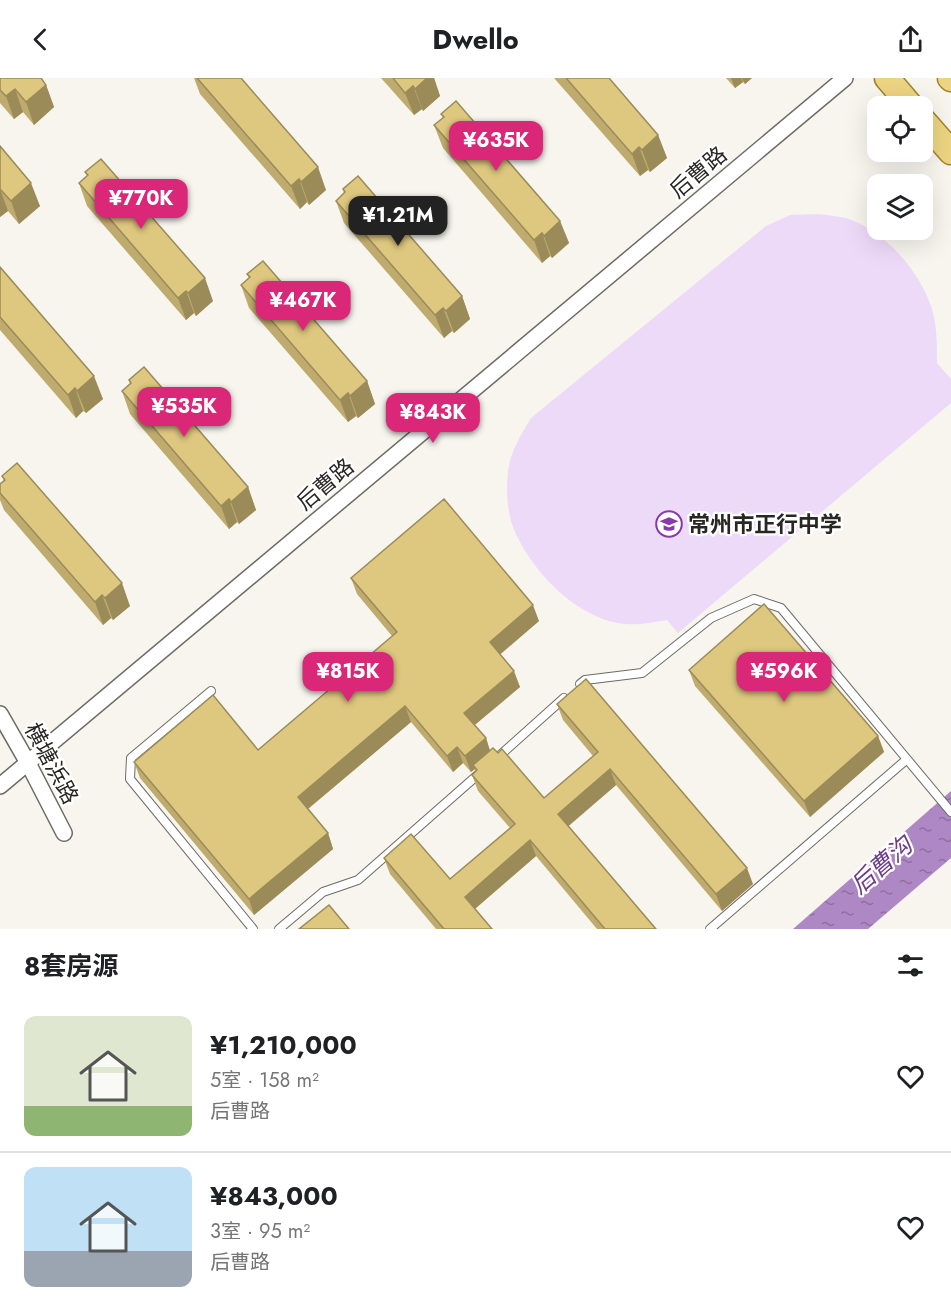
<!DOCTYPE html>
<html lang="zh">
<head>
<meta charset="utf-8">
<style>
	body { margin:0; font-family:Jost,"Noto Sans SC",sans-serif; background:#f2f2f2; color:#202124; height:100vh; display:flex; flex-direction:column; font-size:22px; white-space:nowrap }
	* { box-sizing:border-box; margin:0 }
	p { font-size:20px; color:#757577 }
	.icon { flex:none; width:33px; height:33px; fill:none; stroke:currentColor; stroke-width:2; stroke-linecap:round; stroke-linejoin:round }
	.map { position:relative; height:851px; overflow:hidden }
	.drawer { display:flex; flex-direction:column; background:#fff; flex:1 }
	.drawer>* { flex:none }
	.tools { position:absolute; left:867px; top:18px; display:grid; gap:12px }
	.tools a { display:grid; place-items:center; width:66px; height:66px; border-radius:12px; background:#fff; box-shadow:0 6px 24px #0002; font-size:30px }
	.price { position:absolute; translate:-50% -51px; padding:0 14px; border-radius:12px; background:#db2777; color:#fff; font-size:20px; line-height:39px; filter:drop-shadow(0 2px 3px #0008) }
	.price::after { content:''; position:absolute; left:50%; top:36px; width:18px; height:14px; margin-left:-9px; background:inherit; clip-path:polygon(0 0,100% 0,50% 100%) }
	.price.current { background:#222; color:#fff }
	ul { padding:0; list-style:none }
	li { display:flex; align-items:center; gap:18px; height:150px; padding:0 24px }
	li+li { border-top:2px solid #e0e0e0 }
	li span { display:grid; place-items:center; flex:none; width:168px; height:120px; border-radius:12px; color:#555 }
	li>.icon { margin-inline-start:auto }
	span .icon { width:72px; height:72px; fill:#fffc; stroke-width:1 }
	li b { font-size:26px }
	h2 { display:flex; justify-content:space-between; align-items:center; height:72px; padding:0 24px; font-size:26px }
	header { display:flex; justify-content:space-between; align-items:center; height:78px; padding:0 24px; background:#fff; font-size:27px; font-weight:700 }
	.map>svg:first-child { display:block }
</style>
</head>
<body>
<header><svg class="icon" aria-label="back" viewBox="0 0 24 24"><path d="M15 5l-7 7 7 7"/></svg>Dwello<svg class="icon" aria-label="share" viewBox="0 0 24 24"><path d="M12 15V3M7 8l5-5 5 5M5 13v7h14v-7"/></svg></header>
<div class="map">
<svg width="951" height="851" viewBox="0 0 951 851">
	<defs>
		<pattern id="water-ripples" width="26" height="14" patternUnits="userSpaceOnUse" patternTransform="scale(1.5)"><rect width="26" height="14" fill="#ae88c4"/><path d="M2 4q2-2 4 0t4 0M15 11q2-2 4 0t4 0" fill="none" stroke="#8e6f9f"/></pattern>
	</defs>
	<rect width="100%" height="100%" fill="#f7f5ee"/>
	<path fill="#eddaf9" d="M818,136C827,137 837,138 846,140C884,152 920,193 932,231C937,248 937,267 937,285L951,301V325L678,555L667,542C650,545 634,548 617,545C572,536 529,490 513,449C507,432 506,412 508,394C510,374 521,357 531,340L766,148L790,137Z"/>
	<path fill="url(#water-ripples)" d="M951,713V780L868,851H793Z"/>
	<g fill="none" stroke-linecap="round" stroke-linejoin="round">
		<g stroke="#6d6b65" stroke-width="10">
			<g id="lane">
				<path d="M580,606L585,602L642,595L711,540L754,521L781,530L951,734"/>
				<path d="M211,613L131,680L130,701L253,851"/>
				<path d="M497,680L564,620"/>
				<path d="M279,851L323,814L358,802L481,694"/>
				<path d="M710,851L906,682"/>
			</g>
		</g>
		<g stroke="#6d6b65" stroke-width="18">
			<g id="street">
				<path d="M0,636L28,685L64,755"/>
				<path d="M0,708L845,0"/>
			</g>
		</g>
		<g stroke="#9f852b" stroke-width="27">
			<g id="primary">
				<path d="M887,0L911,28"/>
				<path d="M950,0L951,1"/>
				<path d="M922,41L951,74"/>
			</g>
		</g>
		<use href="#lane" stroke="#fff" stroke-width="8"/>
		<use href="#street" stroke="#fff" stroke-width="15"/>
		<use href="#primary" stroke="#ecd482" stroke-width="24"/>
	</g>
	<g fill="#bfab6d">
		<path d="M0,0L46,7L54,29L34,47L23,34L14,41L0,25Z"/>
		<path d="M194,0H241L326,112L309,127L307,124L300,131L200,16Z"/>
		<path d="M381,0H434L440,18L423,33L422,31L414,37Z"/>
		<path d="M554,0H609L658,57L667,80L650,94L648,92L640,98Z"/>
		<path d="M726,0H752L745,6L743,4L735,10Z"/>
		<path d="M441,36L560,143L569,165L552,180L550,178L542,185L443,70L434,47L443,40Z"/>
		<path d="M0,68L40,128L19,146L8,133L0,139Z"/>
		<path d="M85,94L213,223L196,238L194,235L186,242L87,128L79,105L87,98Z"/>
		<path d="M343,111L462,218L470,241L454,255L452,253L444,260L344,145L336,123L344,115Z"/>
		<path d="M0,189L103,321L86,335L83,333L76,340L0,252Z"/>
		<path d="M247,196L367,303L375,326L358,340L356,338L348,344L249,230L241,207L249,200Z"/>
		<path d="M129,302L248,409L256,432L239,446L237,444L229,451L130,336L122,313L130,306Z"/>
		<path d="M2,398L130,528L113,542L111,540L103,547L4,432L0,422V406L4,403Z"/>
		<path d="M351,500L539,543L500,576L520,609L474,647L486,660L490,673L498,675L544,720L593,678L563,642L557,626L753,806L722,833L616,707L568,748L656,851H597L536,778L475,831L492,851H436L390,796L384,780L450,801L510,750L478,713L472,697L475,694V691L471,694L463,685L453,694L411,644L308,731L328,755L333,771L254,837L140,700L134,684L258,672L392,558L357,516Z"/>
		<path d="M689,592L878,658L884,674L810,739L695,608Z"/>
	</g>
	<g fill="#9b8b59">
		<path d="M427,0H434L440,18L423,33L415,11Z"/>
		<path d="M731,0H741L743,4L735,10Z"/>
		<path d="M742,0H752L745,6Z"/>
		<path d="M46,7L54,29L34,47L26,24Z"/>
		<path d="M413,8L422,31L414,37L405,15Z"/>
		<path d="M15,11L23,34L14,41L6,18Z"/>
		<path d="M658,57L667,80L650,94L642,72Z"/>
		<path d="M639,69L648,92L640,98L632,76Z"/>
		<path d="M318,89L326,112L309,127L301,104Z"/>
		<path d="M299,101L307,124L300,131L291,108Z"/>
		<path d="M31,105L40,128L19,146L11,123Z"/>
		<path d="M0,111L8,133L0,139Z"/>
		<path d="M560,143L569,165L552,180L544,158Z"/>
		<path d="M542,155L550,178L542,185L534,162Z"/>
		<path d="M205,200L213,223L196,238L188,215Z"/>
		<path d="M186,213L194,235L186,242L178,220Z"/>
		<path d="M462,218L470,241L454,255L446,233Z"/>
		<path d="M443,230L452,253L444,260L435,237Z"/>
		<path d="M94,298L103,321L86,335L77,313Z"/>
		<path d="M367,303L375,326L358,340L350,318Z"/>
		<path d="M75,310L83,333L76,340L68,317Z"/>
		<path d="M348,315L356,338L348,344L340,322Z"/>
		<path d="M248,409L256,432L239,446L231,424Z"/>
		<path d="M229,421L237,444L229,451L221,428Z"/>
		<path d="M122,505L130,528L113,542L105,520Z"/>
		<path d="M102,517L111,540L103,547L95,524Z"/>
		<path d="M533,527L539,543L496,580L490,564Z"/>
		<path d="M514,593L520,609L470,651L464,635Z"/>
		<path d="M405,628L411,644L303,735L298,719Z"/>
		<path d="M878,658L884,674L810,739L804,723Z"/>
		<path d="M486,660L491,676L473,687L475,691L471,694L465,678Z"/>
		<path d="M457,669L463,685L453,694L447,678Z"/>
		<path d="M610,691L616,707L564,752L558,736Z"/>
		<path d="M328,755L333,771L254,837L249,821Z"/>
		<path d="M530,762L536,778L470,835L465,819Z"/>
		<path d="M747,790L753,806L722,833L716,816Z"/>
	</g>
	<g fill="#dec77f" stroke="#9b8b59" stroke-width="1.5">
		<path d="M0,0H41L46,7L26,24L15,11L6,18L0,12Z"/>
		<path d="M197,0H241L318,89L301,104L299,101L291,108Z"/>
		<path d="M393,0H427L415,11L413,8L405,15Z"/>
		<path d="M566,0H609L658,57L642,72L639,69L632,76Z"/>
		<path d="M456,23L560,143L544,158L542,155L534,162L434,47L444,39L441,36Z"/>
		<path d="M0,68L31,105L11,123L0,111Z"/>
		<path d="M101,81L205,200L188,215L186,213L178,220L79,105L88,97L85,94Z"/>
		<path d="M358,98L462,218L446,233L443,230L435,237L336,123L345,114L343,111Z"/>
		<path d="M263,183L367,303L350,318L348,315L340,322L241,207L250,199L247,196Z"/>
		<path d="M0,189L94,298L77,313L75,310L68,317L0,239Z"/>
		<path d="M144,289L248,409L231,424L229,421L221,428L122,313L131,305L129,302Z"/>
		<path d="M17,385L122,505L105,520L102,517L95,524L0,415V406L5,402L2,398Z"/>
		<path d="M444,421L533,527L490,564L514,593L464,635L486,660L465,678L457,669L447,678L405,628L298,719L328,755L249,821L134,684L213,617L258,672L397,554L351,500Z"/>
		<path d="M764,526L878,658L804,723L689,592Z"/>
		<path d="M586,601L747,790L716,816L610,691L558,736L656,851H605L530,762L465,819L492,851H444L384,780L411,756L450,801L515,746L472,697L477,692L473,687L493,670L498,675L502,671L544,720L598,674L557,626Z"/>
		<path d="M329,827L349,851H299Z"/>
	</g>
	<defs>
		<g id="school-ring" transform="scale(1.35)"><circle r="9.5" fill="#fff" stroke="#863aac" stroke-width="1.5"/><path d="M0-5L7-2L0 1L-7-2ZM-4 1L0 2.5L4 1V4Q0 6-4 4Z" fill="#863aac"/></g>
	</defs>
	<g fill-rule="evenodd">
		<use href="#school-ring" x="669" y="446"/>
	</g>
	<g text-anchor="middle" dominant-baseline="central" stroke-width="4.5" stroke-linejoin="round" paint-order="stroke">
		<g font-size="22" fill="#282724" stroke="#fff">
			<text transform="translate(698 94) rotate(-40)">后曹路</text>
			<text transform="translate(325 406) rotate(-40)">后曹路</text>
			<text transform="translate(52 685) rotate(62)">横塘浜路</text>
		</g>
		<g font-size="22" font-weight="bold" fill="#282724" stroke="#fff" text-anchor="start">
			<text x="688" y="446">常州市正行中学</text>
		</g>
		<g font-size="24" font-style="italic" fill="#6c3c86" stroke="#fff">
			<text transform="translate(881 787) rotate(-41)">后曹沟</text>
		</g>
	</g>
</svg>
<div class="tools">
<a><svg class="icon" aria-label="locate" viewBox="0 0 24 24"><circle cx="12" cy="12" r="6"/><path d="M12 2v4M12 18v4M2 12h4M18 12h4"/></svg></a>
<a><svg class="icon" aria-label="layers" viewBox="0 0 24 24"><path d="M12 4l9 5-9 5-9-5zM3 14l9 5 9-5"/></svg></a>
</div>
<b class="price" style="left:496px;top:94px">¥635K</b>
<b class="price" style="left:141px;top:152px">¥770K</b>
<b class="price current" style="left:398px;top:169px">¥1.21M</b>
<b class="price" style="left:303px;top:254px">¥467K</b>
<b class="price" style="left:184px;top:360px">¥535K</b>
<b class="price" style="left:433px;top:366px">¥843K</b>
<b class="price" style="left:348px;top:625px">¥815K</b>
<b class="price" style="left:784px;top:625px">¥596K</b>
</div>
<section class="drawer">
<h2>8套房源<svg class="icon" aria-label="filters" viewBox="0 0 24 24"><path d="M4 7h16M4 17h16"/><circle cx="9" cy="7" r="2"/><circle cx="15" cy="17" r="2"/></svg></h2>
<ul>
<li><span style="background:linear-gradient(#dfe7d0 75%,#8fb573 0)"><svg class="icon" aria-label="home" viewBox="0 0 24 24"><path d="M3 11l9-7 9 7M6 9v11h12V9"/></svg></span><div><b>¥1,210,000</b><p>5室 · 158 m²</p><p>后曹路</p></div><svg class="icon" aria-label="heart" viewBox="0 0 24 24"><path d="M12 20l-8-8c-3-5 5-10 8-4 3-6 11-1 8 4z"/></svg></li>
<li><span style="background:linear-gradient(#bfe0f5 70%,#9aa5b1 0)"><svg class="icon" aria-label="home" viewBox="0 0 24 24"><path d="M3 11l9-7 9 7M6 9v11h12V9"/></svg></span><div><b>¥843,000</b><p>3室 · 95 m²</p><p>后曹路</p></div><svg class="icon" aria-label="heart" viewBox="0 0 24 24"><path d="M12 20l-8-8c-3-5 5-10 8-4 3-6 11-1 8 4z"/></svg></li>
</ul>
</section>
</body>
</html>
